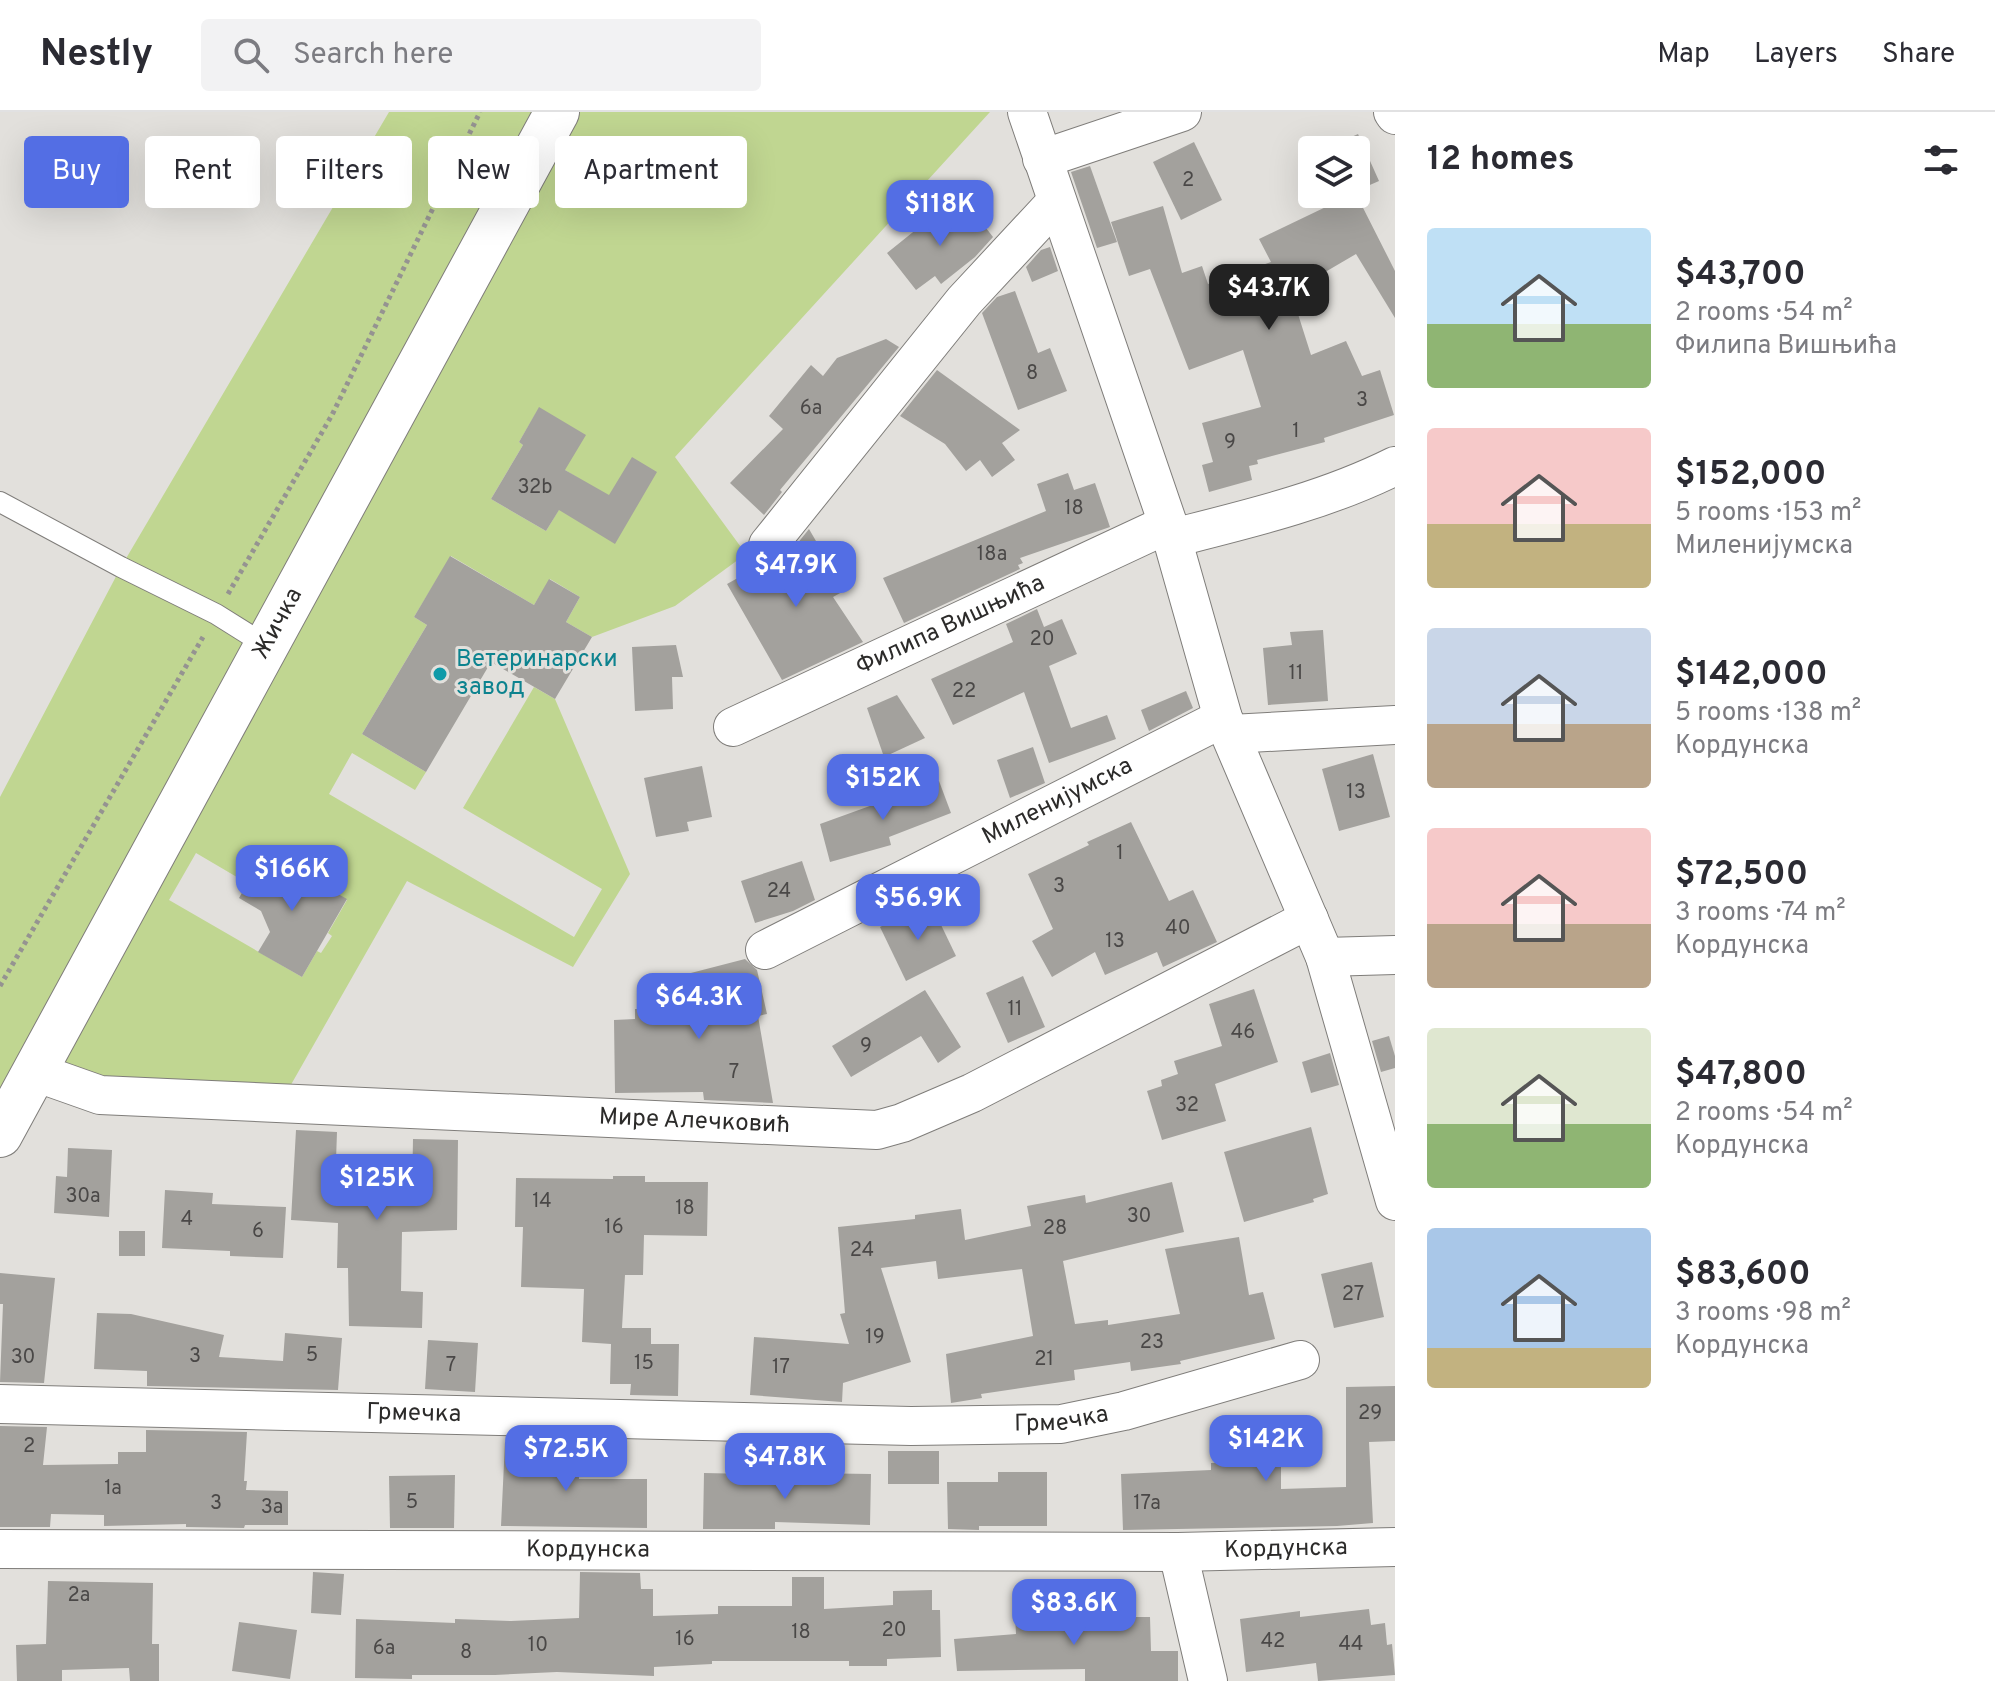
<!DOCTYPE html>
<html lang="en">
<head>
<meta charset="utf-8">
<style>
	body { margin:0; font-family:Overpass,sans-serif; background:#f2f2f3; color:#2b2b33; height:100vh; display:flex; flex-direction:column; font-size:30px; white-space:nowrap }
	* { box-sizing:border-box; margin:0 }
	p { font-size:26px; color:#7c7c81 }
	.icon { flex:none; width:44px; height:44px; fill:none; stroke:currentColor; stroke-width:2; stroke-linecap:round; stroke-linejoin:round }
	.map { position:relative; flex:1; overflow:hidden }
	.side { display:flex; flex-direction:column; background:#fff; width:600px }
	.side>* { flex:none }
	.banner { position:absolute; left:24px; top:24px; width:760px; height:72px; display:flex; gap:16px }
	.buttons { position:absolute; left:1298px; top:24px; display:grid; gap:16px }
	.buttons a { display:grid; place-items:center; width:72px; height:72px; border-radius:8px; background:#fff; box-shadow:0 8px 32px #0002; font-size:40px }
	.price { position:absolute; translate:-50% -68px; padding:0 18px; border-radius:16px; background:#536ee4; color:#fff; font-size:26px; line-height:52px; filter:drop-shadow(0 2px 4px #0008) }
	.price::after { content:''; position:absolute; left:50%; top:48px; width:24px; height:18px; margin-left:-12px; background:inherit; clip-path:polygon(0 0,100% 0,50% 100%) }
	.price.current { background:#222; color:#fff }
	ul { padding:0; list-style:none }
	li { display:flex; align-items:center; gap:24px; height:200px; padding:0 32px }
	li span { display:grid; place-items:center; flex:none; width:224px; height:160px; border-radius:8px; color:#555 }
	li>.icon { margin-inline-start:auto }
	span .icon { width:96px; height:96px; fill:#fffc; stroke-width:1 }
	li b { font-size:34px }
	h2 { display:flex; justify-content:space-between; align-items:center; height:96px; padding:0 32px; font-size:34px }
	.tag { padding:0 28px; border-radius:8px; background:#fff; box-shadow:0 8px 32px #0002; font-size:28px; line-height:72px }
	.tag.current { background:#536ee4; color:#fff }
	header { display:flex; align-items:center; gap:48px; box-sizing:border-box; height:112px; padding:0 40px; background:#fff; border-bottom:2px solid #e1e1e2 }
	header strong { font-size:38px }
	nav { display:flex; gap:44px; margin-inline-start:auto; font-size:28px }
	.search { width:560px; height:72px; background:#f2f2f3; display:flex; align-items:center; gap:20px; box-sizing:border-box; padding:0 28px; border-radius:8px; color:#7c7c81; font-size:30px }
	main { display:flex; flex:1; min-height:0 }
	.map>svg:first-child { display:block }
</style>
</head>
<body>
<header>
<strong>Nestly</strong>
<div class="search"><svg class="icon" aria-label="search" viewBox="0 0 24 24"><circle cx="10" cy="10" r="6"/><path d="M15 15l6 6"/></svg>Search here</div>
<nav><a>Map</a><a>Layers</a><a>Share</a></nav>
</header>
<main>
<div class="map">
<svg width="1395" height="1569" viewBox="0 0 1395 1569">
	<rect width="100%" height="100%" fill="#e2e0dc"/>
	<path fill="#c0d691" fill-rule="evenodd" d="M389,0H990L675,345L746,442L675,494L592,525L566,510L580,485L550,467L534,493L451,444L414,505L427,513L362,622L426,660L415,678L352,641L329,682L574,825L602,777L463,696L534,575L555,587L630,762L573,855L407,769L280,992L35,960L0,1023V685L121,455ZM539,296L565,358L578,366L546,419L491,387L523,333L519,330ZM196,741L247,771L265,741L347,788L328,821L332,824L321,841L317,839L302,865L169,788Z"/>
	<g fill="#a3a19d">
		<path d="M1358,22L1379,69L1356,79V38H1323Z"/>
		<path d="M1194,30L1222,88L1181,108L1153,50Z"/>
		<path d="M1090,54L1117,130L1097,136L1071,60Z"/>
		<path d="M1327,82H1356L1395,159V206L1356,142L1291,180L1311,243L1346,229L1362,264L1380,258L1394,303L1324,326L1325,330L1257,348L1258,352L1249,354L1252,368L1209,380L1202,353L1213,350L1202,311L1261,295L1243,238L1189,258L1150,157L1129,164L1111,110L1163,94L1182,161L1202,154L1208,172L1271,150L1259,127L1332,92Z"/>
		<path d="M943,96L954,112L972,98L993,125L975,145L941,172L935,164L916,178L887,141Z"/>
		<path d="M1050,135L1058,159L1032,170L1026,155L1041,138Z"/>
		<path d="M1015,179L1038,241L1050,236L1067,279L1018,298L982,201L997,185Z"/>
		<path d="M886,227L899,235L780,378L782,380L764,403L730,371L783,317L769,304L811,253L823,264L837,246Z"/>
		<path d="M937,258L1020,318L1002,331L1015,348L992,365L980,348L966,359L945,332L900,304Z"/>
		<path d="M539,295L586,323L565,358L609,383L632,345L657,360L615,432L559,398L546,419L491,387L523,333L519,330Z"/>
		<path d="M1068,361L1074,378L1095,371L1110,415L1020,446L1023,451L1018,453L1020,457L904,511L883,466L1046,399L1037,372Z"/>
		<path d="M809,417L841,472L838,474L842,480L833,485L863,530L782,568L727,472L761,453H777L785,447Z"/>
		<path d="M450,444L534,493L549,467L580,485L566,510L592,525L555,587L491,550L426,660L362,622L427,513L414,505Z"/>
		<path d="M1037,497L1044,515L1062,507L1077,542L1049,554L1071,616L1107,603L1116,627L1049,651L1024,580L953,613L931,567L1013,530L1006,512Z"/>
		<path d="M1323,518L1328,589L1268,593L1263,536L1292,533L1290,520Z"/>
		<path d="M676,533L683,565H672L673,597L635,599L632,535Z"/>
		<path d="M1186,579L1193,596L1149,619L1141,598Z"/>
		<path d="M897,583L925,626L884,645L867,596Z"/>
		<path d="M1033,635L1045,671L1010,686L997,648Z"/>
		<path d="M1373,642L1390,705L1339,719L1322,657Z"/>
		<path d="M702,654L712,705L687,710L689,719L656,725L644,666Z"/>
		<path d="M939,669L951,701L889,725L891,733L830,750L820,712Z"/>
		<path d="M1131,710L1169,789L1193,778L1217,830L1163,855L1157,840L1105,863L1095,840L1052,865L1032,829L1053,817L1028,762L1089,733L1087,730Z"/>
		<path d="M265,741L347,787L302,865L258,840L270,820L261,799L239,786Z"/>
		<path d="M802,749L815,788L793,799L755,811L741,769Z"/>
		<path d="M930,790L956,844L906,869L880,815Z"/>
		<path d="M745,847L757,858L767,902L758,904L773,991L704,988L703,980L615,981L614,908L635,907V897L695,896L687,862Z"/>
		<path d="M1023,864L1045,915L1008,931L986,881Z"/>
		<path d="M1254,877L1278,950L1215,972L1226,1009L1162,1028L1147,979L1162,974L1161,968L1178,962L1174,949L1222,934L1209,892Z"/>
		<path d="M925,878L961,935L938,951L921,924L851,965L832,934Z"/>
		<path d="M1389,924L1395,944V956L1381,960L1372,929Z"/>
		<path d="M1330,941L1339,973L1311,981L1302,950Z"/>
		<path d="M1311,1015L1328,1082L1313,1087L1314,1090L1244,1110L1224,1040Z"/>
		<path d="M296,1018L337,1020L335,1077L412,1080L413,1027L458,1028L457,1118L402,1120L401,1179L423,1180L422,1216L349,1214L348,1156H337L338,1111L291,1108Z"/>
		<path d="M68,1036L112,1038L109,1105L54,1101L56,1064L67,1065Z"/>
		<path d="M613,1064H645V1070H708L707,1124L644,1123L643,1163H625L622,1216H651V1232H679L678,1284L630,1283L631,1272H610L611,1232L582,1230L584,1177L521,1175L523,1115H515L516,1066L613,1067Z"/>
		<path d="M1172,1070L1184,1120L1063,1149L1075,1212L1108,1208V1213L1180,1202L1165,1137L1239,1125L1249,1183L1263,1180L1275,1227L1180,1249L1181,1252L1131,1259L1130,1250L1074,1258L1075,1268L981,1282L982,1286L951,1291L946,1242L1033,1224L1022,1157L938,1167L936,1149L881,1156L911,1250L843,1271L842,1290L750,1283L754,1225L849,1232L840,1202L845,1201L838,1115L915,1107V1103L961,1097L965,1128L1031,1114L1027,1094L1085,1083L1086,1091Z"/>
		<path d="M165,1078L213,1081L212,1092L286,1095L283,1146L230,1144V1139L162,1136Z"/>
		<rect x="119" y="1119" width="26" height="25"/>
		<path d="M1372,1150L1384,1205L1334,1216L1321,1162Z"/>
		<path d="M0,1161L55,1166L44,1271L0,1270L3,1192H0Z"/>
		<path d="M97,1201L131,1202L224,1223L219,1245L283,1249L285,1221L342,1226L338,1278L147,1274V1259L94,1257Z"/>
		<path d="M428,1228L478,1231L475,1280L425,1277Z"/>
		<path d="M1395,1274V1329L1369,1330L1373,1411L1337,1414L1123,1418L1121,1362L1211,1358V1351L1248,1350V1335L1281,1334V1377L1346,1375V1275Z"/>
		<path d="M0,1314L47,1315L43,1353L118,1352V1340H146V1318L247,1320L244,1369H247L246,1378L288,1379V1413H245L244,1416L186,1415V1412L104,1414V1403L51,1402L50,1415H0Z"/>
		<path d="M505,1330L539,1331V1338H578L579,1367H647V1416L501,1414Z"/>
		<rect x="888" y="1339" width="51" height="33"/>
		<path d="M998,1360H1047V1414H979V1418L948,1417L947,1370H998Z"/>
		<path d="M704,1361L750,1362V1368L805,1367V1361L871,1362L870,1413L775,1410V1417H703Z"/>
		<path d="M455,1363L454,1416H390L389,1364Z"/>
		<path d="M313,1460L344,1462L341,1503L311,1501Z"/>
		<path d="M580,1460L640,1461L641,1477H653V1504L718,1502V1494H792V1465H824V1497L893,1493V1479L932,1478V1498H940L941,1545L887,1547V1554H849V1549H712V1552L654,1555V1564L557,1560L495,1563H412V1567L355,1566L356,1507L455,1511V1507L511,1509L579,1506Z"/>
		<path d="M48,1469L153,1471L152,1532H159V1569H130L129,1556L62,1558V1569H17L16,1533L46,1532Z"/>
		<path d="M1084,1492H1120V1505H1150L1151,1539H1178V1569H1085V1557L957,1559L954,1527L1016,1522L1015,1503L1084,1502Z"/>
		<path d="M1369,1497L1371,1513L1385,1511L1387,1533L1392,1532L1395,1563L1318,1569L1316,1551L1246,1560L1240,1507L1300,1499V1505Z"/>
		<path d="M239,1510L297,1518L290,1567L232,1559Z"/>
	</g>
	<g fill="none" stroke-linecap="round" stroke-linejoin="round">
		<g stroke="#7f7d7a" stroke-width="22">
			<path id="lane" d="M0,390L121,455L216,502L267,534"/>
		</g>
		<g stroke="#7f7d7a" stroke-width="40">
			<g id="street">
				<path d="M1027,0L1168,412L1223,606L1325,845L1395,1089"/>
				<path d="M1393,0L1395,3"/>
				<path d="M1042,47L1182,0"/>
				<path d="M1173,426C1248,407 1325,389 1395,354"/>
				<path d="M768,433L964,189L1057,89"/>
				<path id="s1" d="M733,615L1168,412"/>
				<path d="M1231,622L1395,613"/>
				<path id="s2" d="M765,838L1223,606"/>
				<path d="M1325,845L1395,843"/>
				<path id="s3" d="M35,960L100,983L877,1018L902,1011L972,981L1309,807"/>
				<path id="s4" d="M0,1292L911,1314L1061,1312L1124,1299L1300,1248"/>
				<path id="s5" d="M0,1437L1178,1440L1395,1435"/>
				<path d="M1178,1440L1208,1569"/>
			</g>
		</g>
		<g stroke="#7f7d7a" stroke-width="46">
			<g id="secondary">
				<path id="s6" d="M0,1023L557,0"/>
			</g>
		</g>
		<g stroke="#959391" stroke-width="5" stroke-dasharray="4 4" stroke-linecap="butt">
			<path d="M228,482L332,303L480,0"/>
			<path d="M0,874L203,525"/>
		</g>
		<use href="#lane" stroke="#fff" stroke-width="20"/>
		<use href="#street" stroke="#fff" stroke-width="38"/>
		<use href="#secondary" stroke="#fff" stroke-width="44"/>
	</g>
	<circle fill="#0f9aa8" stroke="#e2e0dc" stroke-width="3" cx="440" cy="562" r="8"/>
	<g text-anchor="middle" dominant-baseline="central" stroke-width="6" stroke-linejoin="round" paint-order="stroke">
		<g font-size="20" fill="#4a4847">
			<text x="1188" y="69">2</text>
			<text x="1032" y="262">8</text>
			<text x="1362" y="289">3</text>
			<text x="811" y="297">6a</text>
			<text x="1296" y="320">1</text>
			<text x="1230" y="331">9</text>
			<text x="535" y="376">32b</text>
			<text x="1074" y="397">18</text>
			<text x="992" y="443">18a</text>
			<text x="1042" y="528">20</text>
			<text x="1296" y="562">11</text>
			<text x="964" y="580">22</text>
			<text x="1356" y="681">13</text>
			<text x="1120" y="742">1</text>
			<text x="1059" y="775">3</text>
			<text x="779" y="780">24</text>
			<text x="1178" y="817">40</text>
			<text x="1115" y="830">13</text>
			<text x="1015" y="898">11</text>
			<text x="1243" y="921">46</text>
			<text x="866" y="935">9</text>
			<text x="734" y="961">7</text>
			<text x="1187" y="994">32</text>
			<text x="83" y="1085">30a</text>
			<text x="542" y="1090">14</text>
			<text x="685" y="1097">18</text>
			<text x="1139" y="1105">30</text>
			<text x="187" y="1108">4</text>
			<text x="614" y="1116">16</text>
			<text x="1055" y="1117">28</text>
			<text x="258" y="1120">6</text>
			<text x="862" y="1139">24</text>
			<text x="1353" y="1183">27</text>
			<text x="875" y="1226">19</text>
			<text x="1152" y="1231">23</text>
			<text x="312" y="1244">5</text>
			<text x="195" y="1245">3</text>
			<text x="23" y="1246">30</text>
			<text x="1044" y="1248">21</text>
			<text x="644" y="1252">15</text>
			<text x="451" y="1254">7</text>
			<text x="781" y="1256">17</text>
			<text x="1370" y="1302">29</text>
			<text x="29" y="1335">2</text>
			<text x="113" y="1377">1a</text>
			<text x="412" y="1391">5</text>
			<text x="216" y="1392">3</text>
			<text x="1147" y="1392">17a</text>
			<text x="272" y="1396">3a</text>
			<text x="79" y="1484">2a</text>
			<text x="894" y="1519">20</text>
			<text x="801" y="1521">18</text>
			<text x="685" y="1528">16</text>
			<text x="1273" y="1530">42</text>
			<text x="1351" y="1533">44</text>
			<text x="538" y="1534">10</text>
			<text x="384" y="1537">6a</text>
			<text x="466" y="1541">8</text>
		</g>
		<g font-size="24" fill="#2c2b2a" stroke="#e2e0dc">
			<text stroke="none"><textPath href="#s6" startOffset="582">Жичка</textPath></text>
			<text stroke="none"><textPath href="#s1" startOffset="240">Филипа Вишњића</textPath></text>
			<text stroke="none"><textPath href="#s2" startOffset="328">Миленијумска</textPath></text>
			<text stroke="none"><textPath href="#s3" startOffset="664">Мире Алечковић</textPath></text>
			<text stroke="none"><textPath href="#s4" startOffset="414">Грмечка</textPath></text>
			<text stroke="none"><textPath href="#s4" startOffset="1062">Грмечка</textPath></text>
			<text stroke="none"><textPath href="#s5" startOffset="1286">Кордунска</textPath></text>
			<text stroke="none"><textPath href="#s5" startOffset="588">Кордунска</textPath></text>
		</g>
		<g font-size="24" fill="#0d838f" stroke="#e2e0dc" text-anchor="start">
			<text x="456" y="548">Ветеринарски<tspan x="456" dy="28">завод</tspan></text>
		</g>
	</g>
</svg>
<div class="buttons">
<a><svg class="icon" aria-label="layers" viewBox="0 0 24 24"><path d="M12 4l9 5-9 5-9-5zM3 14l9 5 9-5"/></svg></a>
</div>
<b class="price" style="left:940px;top:136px">$118K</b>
<b class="price current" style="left:1269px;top:220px">$43.7K</b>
<b class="price" style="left:796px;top:497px">$47.9K</b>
<b class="price" style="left:883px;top:710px">$152K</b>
<b class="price" style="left:292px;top:801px">$166K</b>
<b class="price" style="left:918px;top:830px">$56.9K</b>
<b class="price" style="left:699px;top:929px">$64.3K</b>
<b class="price" style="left:377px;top:1110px">$125K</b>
<b class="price" style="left:1266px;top:1371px">$142K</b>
<b class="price" style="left:566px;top:1381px">$72.5K</b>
<b class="price" style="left:785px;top:1389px">$47.8K</b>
<b class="price" style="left:1074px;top:1535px">$83.6K</b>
<div class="banner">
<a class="tag current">Buy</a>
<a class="tag">Rent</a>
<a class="tag">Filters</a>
<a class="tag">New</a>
<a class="tag">Apartment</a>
</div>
</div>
<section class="side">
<h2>12 homes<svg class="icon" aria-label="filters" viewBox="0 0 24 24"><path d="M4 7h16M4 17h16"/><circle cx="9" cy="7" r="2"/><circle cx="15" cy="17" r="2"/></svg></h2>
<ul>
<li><span style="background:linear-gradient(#bfe0f5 60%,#8fb573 0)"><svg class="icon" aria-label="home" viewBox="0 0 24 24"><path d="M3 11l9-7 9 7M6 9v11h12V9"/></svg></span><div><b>$43,700</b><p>2 rooms · 54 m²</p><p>Филипа Вишњића</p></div></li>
<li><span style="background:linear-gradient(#f6c9c9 60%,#c2b280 0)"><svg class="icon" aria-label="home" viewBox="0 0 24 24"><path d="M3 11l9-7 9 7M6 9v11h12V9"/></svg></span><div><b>$152,000</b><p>5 rooms · 153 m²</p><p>Миленијумска</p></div></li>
<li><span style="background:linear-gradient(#c9d6e8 60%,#b9a48a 0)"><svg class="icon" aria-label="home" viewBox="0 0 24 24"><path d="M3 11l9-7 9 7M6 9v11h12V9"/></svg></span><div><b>$142,000</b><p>5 rooms · 138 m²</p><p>Кордунска</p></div></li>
<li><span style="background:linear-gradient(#f6c9c9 60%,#b9a48a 0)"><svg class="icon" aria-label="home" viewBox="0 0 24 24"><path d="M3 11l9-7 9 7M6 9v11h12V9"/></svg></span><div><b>$72,500</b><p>3 rooms · 74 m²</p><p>Кордунска</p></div></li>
<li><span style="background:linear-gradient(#dfe7d0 60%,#8fb573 0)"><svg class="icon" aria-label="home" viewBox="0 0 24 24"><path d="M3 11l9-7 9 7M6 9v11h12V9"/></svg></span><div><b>$47,800</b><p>2 rooms · 54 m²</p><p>Кордунска</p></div></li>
<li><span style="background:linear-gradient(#a9c7e8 75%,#c2b280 0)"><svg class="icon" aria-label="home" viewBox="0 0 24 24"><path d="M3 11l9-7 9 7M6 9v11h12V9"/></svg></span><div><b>$83,600</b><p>3 rooms · 98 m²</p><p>Кордунска</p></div></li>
</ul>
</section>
</main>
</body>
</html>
